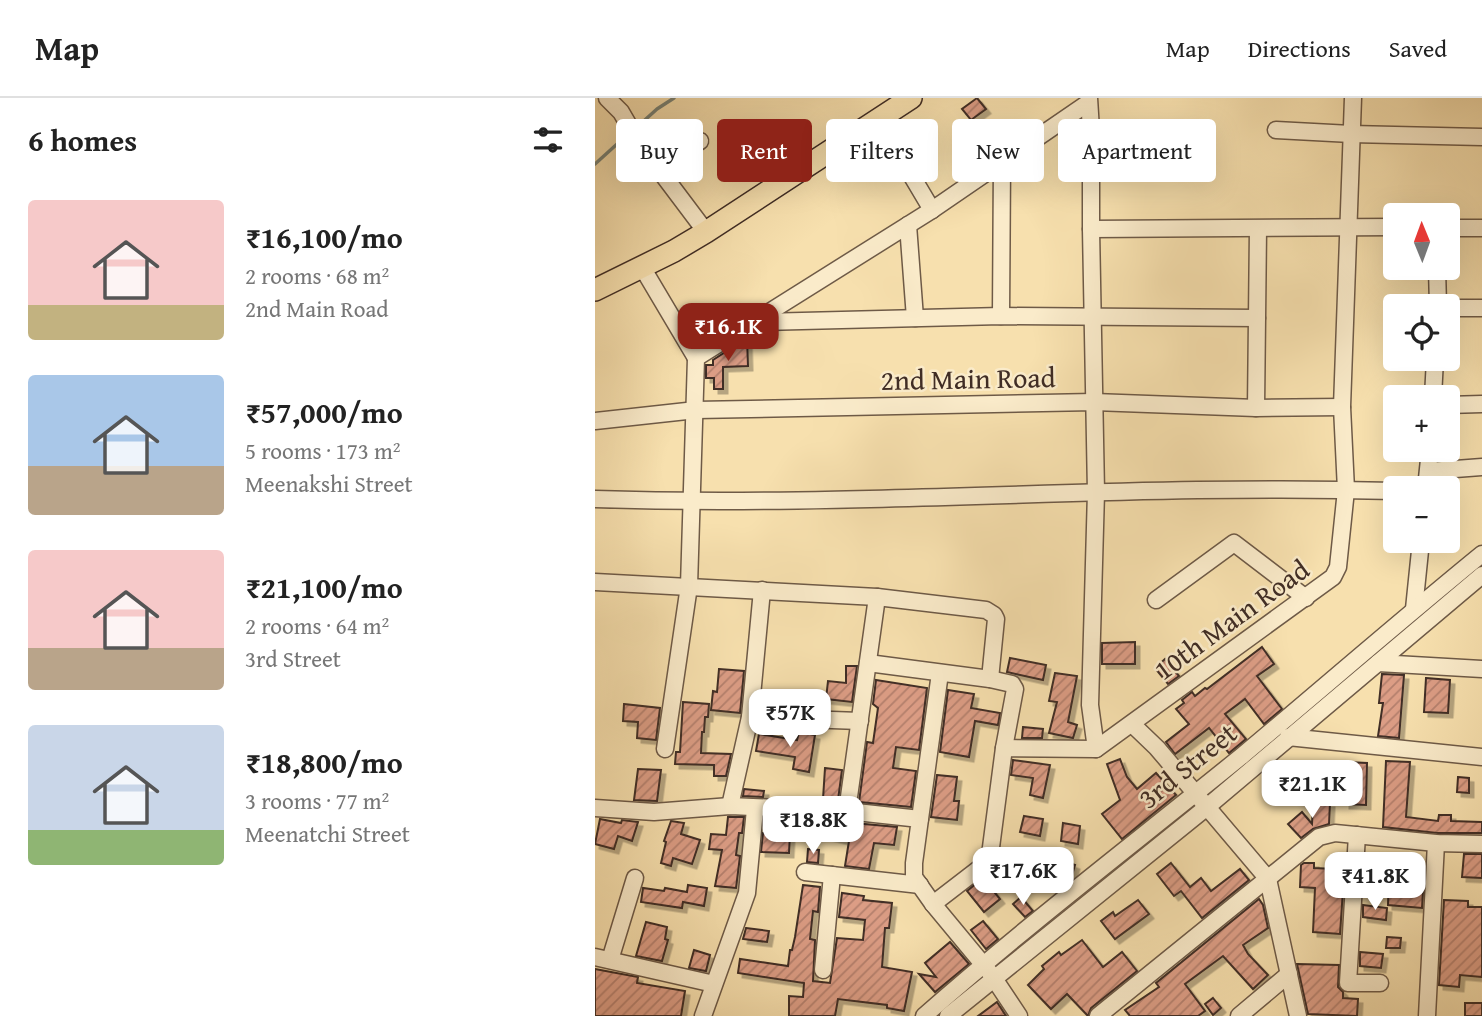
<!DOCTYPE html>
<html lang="en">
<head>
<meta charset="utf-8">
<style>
	body { margin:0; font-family:"Gentium Book Plus",serif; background:#f2f2f2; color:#222; height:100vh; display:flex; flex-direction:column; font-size:26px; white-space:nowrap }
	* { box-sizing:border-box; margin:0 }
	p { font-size:23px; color:#767676 }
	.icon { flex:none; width:38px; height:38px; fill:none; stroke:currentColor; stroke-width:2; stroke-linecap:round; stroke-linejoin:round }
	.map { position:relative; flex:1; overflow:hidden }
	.drawer { display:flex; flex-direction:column; background:#fff; width:595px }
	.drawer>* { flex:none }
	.guide { position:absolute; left:21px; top:21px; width:665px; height:63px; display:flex; gap:14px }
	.needle { width:46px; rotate:359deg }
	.buttons { position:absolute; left:788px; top:105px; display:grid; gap:14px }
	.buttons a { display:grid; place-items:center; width:77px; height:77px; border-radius:7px; background:#fff; box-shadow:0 7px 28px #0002; font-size:35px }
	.price { position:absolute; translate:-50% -60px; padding:0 16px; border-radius:14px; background:#fff; color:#222; font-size:23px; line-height:46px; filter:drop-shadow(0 2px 4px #0008) }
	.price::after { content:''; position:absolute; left:50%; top:42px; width:21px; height:16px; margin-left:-10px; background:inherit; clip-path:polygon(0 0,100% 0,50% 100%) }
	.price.current { background:#8f2418; color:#fff }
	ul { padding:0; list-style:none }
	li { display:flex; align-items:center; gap:21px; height:175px; padding:0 28px }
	li span { display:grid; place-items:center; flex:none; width:196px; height:140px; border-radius:7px; color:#555 }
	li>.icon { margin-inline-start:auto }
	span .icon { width:84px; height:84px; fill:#fffc; stroke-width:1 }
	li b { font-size:30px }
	h2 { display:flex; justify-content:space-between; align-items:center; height:84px; padding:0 28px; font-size:30px }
	.tag { padding:0 24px; border-radius:7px; background:#fff; box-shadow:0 7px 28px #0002; font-size:24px; line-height:63px }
	.tag.current { background:#8f2418; color:#fff }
	header { display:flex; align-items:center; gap:42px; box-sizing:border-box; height:98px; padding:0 35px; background:#fff; border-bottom:2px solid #e0e0e0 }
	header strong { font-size:33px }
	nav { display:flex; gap:38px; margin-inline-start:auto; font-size:24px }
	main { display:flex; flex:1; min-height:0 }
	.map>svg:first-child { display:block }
</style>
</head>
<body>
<header>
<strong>Map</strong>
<nav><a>Map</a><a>Directions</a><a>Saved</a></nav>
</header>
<main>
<section class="drawer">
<h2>6 homes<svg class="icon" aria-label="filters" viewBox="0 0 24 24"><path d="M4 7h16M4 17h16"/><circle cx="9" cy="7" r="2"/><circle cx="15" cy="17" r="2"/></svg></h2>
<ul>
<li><span style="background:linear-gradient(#f6c9c9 75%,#c2b280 0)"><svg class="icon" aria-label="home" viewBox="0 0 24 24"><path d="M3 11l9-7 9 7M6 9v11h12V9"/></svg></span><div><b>₹16,100/mo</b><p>2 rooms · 68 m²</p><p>2nd Main Road</p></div></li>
<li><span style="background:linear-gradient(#a9c7e8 65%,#b9a48a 0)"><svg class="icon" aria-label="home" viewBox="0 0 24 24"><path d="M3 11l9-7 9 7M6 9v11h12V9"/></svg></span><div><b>₹57,000/mo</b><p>5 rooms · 173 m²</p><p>Meenakshi Street</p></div></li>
<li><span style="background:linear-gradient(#f6c9c9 70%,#b9a48a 0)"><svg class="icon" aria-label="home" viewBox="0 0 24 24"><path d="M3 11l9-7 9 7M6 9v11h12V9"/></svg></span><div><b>₹21,100/mo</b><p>2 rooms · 64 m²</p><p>3rd Street</p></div></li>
<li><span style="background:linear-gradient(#c9d6e8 75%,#8fb573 0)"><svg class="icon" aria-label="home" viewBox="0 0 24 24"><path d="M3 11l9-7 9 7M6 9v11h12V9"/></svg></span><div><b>₹18,800/mo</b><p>3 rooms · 77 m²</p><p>Meenatchi Street</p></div></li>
</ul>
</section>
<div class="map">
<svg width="887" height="918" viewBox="0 0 887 918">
	<defs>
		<pattern id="building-hatch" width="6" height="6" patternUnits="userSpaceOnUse" patternTransform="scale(1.75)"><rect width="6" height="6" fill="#dc9d85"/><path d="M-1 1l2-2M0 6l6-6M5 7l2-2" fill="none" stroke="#b4806d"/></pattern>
		<filter id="shadow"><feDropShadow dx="4.5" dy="4.5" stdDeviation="0" flood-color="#0004"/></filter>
	</defs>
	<rect width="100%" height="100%" fill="#f7e0ae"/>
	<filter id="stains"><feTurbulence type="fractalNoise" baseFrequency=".00286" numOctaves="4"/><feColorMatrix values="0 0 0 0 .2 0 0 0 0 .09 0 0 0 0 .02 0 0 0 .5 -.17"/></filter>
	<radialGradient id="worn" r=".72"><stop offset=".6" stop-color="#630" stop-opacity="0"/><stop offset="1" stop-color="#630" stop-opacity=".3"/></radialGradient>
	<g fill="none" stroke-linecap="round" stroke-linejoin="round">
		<g stroke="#788378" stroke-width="3.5">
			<path d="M41,30L62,11L79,0"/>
			<path d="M0,66L32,37"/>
		</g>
	</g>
	<g fill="url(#building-hatch)" stroke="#402d25" stroke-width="2" filter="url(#shadow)">
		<path d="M382,0L391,11L376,22L367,11Z"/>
		<path d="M152,240L153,268L128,269V291H119V280H111V267H118V262Z"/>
		<path d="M540,544V566H507V545Z"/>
		<path d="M667,549L679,566L662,578L687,611L669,626L650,601L630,616L651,641L634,655L614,630L580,656L571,644L594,626L581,611L589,605L587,602L597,594L600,598L610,590L612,591Z"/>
		<path d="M415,560L451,567L448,582L412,574Z"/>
		<path d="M570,561L584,578L573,586L560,570Z"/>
		<path d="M251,568H262L257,604L231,601L233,583L251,585Z"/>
		<path d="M124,571L149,573L145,615L116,612L118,593L122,594Z"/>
		<path d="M460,575L482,578L473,624L482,627L478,640L454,635L462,604L454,603Z"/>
		<path d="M787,576L809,577L804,640L783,638L788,605H784Z"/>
		<path d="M831,580L855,582L853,615L829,614Z"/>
		<path d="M281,582L332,590L324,652L301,649L298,670L321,673L316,709L264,704L272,644L278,645L283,610L278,606Z"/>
		<path d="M353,592L379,596L376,610L405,615L403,627L380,623L374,659L345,654Z"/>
		<path d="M88,604L114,606L113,619H110L109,634H107L106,655L136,656L131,678H119V667L80,666L81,654H85Z"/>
		<path d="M29,606L65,610L61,642L42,640L43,624L28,623Z"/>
		<path d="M428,629L448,631L447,640H427Z"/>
		<path d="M204,634L220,637L214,674L198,671L200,659L161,653L164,636L202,642Z"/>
		<path d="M525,661L532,679L542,691L561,675L581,697L527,741L507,716L525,702L512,666Z"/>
		<path d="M418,662L455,667L448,700L435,697L438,680L416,677Z"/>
		<path d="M791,663L815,664L811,719L843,723L844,717H856V723L887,724V735H842L788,729Z"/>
		<path d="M751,664L772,665L771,707L750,706Z"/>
		<path d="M230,670L247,672L243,702L228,701Z"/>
		<path d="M43,671L66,672L62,703L39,702Z"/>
		<path d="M342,677L362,679L359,703H364L362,722L336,719Z"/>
		<path d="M863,679L874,680V695L862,694Z"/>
		<path d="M149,691L169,693L168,699L148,698Z"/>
		<path d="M718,705H735L734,726L718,731L706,740L693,726L707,714L717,726Z"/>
		<path d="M429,718L448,721L445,738L425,734Z"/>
		<path d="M133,719H149L147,735H144L141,757L145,758L141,790L120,788L127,752L114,751L116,736L131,737Z"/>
		<path d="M5,721L26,725L27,722L43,724L37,743L23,738L19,751L0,746Z"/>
		<path d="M76,723L89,725L86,736L105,742L97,766L78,760L76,768L66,765L71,744L69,743Z"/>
		<path d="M236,723L302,729L299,747L279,745L274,771L250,768L254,743L233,738Z"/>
		<path d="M468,725L485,728L483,746L466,743Z"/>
		<path d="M168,735L195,736L194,755L166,754Z"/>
		<path d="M213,751L224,752L223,765L212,764Z"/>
		<path d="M774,755H787V771H773Z"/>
		<path d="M869,756H887V780L867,779Z"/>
		<path d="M461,761L480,767L476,781L471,786L455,782Z"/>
		<path d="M576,765L595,789L606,780L616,793L645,771L654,782L607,820L586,793L579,798L562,776Z"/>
		<path d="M709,765H719V770L739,771L738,791L748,792L745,836L718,834L720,790L705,789L706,767Z"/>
		<path d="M794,773L829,775L827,810L793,807Z"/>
		<path d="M388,780L405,801L389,814L372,793Z"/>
		<path d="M93,787L112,790L109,808L88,804L87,810L46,804L48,790L69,793L70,790L92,794Z"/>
		<path d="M208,787L225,789L223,814L218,813L215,841L220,842L218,883L235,885L242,840L268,842L270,822L244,819L247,795L269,798L268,802L297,805L294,830H290L287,869L317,874L309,913L292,910V907L243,901L240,918H194V898L208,899L209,885L143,875L145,861L193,868L195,852H197L200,839Z"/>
		<path d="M426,799L438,813L430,819L418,806Z"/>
		<path d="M664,801L668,807L673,830L648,847L653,856L673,877L658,891L628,858L590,886L610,913L603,918H535L530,912L564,889L561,885Z"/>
		<path d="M543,802L554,816L520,841L506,823L518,814L520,818Z"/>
		<path d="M849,802L873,803V809H887V879L865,877L864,889L844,887Z"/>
		<path d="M768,807L792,810L791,822L768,819Z"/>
		<path d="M388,823L403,841L391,851L376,832Z"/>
		<path d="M51,824L72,829L70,841L73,842L67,863L41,858Z"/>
		<path d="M151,830L174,833L172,844L148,841Z"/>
		<path d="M792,839L806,840L805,850H791Z"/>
		<path d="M487,842L508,869L527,854L542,873L496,910L493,918L472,896L456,911L433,887L449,871L447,868L464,854L466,857Z"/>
		<path d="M355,844L374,866L340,894L324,876L341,879L330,865Z"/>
		<path d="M99,852L115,857L111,873L94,870Z"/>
		<path d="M765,854L788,856L786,870L765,868Z"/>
		<path d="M702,866L744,867L743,889L748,894V900L763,901L762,918L713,916Z"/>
		<path d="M0,871L43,879L42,885L90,893L86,918H0Z"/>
		<path d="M618,900L626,910L618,917L610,906Z"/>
		<path d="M402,904L411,918H383Z"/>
		<rect x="870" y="905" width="17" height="13"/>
	</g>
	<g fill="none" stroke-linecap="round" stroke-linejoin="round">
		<g stroke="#6e5a47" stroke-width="19">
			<g id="minor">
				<path d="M12,0L26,14L44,45L111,134"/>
				<path d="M494,0L496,32V131L501,394L495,607L501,651"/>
				<path d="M283,21L337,112"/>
				<path d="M496,32L588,35"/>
				<path d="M681,32L756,36L887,39"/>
				<path d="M62,69L105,43"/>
				<path d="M313,127L320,220"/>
				<path d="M852,130H887"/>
				<path d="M496,131L800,129"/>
				<path d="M47,169L101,260"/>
				<path d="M842,170L843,208"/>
				<path d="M852,210H887"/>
				<path d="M406,218L407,63"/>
				<path d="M164,224L406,218L662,220"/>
				<path d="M838,299L840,261"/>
				<path d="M852,307L887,306"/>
				<path d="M661,310L663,131"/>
				<path d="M0,323L101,312L499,304L661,310L747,309"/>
				<path d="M834,373L887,369"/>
				<path d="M831,390L835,352"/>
				<path d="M0,401C266,410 533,385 800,393"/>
				<path d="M0,484L282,499L391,512L399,517L401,521L395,581"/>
				<path d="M561,502L639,445L711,500"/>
				<path d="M819,511L826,443"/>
				<path d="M273,565L395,581L417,586L420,591L409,650"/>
				<path d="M783,565L887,571"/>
				<path d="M155,619L265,623"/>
				<path d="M537,626L562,650L673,781L703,918"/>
				<path d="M693,639L887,659"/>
				<path d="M70,651L94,488L101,260L337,112L493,5"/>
				<path d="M135,708L155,619L167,492"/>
				<path d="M0,710L59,714L135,708L252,713L325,721L319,765V779L338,806L396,876L424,918"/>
				<path d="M252,713L282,499"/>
				<path d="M325,721L345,575"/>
				<path d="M762,737L753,885H785"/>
				<path d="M210,774L325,787"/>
				<path d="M338,806L390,766L395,757L409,650L501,651L738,479L743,469L751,392L747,309L758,0"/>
				<path d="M0,859L119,886"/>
				<path d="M15,862L40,780"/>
				<path d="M228,872L237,777"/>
				<path d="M108,918L152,795L160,711"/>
				<path d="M329,918C432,827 541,744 648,657C728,590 806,522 887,456"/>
				<path d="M353,918L612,709L887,477"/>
				<path d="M503,918L724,739L740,735L841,745L887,746"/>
				<path d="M644,918L694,876"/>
				<path d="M832,918L841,745"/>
			</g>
		</g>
		<g stroke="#402d25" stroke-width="24">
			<path id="major" d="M0,192L79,153L111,134L316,0"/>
		</g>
		<use href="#minor" stroke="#faebca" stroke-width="16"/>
		<use href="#major" stroke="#f7e0ae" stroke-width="21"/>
	</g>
	<g text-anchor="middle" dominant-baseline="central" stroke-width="5" stroke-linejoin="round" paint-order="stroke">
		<g font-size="28" fill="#402d25" stroke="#faebca">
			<text transform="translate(373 280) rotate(-1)">2nd Main Road</text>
			<text transform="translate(636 521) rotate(-36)">10th Main Road</text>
			<text transform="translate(592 667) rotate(-39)">3rd Street</text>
		</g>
	</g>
	<rect width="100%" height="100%" filter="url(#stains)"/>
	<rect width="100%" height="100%" fill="url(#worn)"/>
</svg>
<div class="buttons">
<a><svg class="needle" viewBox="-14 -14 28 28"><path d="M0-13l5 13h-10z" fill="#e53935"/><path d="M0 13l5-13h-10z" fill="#767676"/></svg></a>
<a><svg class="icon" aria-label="locate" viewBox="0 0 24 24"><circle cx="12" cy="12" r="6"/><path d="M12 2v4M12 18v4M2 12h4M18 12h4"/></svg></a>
<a>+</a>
<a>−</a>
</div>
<b class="price current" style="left:133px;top:265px">₹16.1K</b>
<b class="price" style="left:195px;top:651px">₹57K</b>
<b class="price" style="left:717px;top:722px">₹21.1K</b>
<b class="price" style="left:218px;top:758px">₹18.8K</b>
<b class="price" style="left:428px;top:809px">₹17.6K</b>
<b class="price" style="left:780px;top:814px">₹41.8K</b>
<div class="guide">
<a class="tag">Buy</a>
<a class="tag current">Rent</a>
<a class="tag">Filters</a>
<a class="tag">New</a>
<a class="tag">Apartment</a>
</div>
</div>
</main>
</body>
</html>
